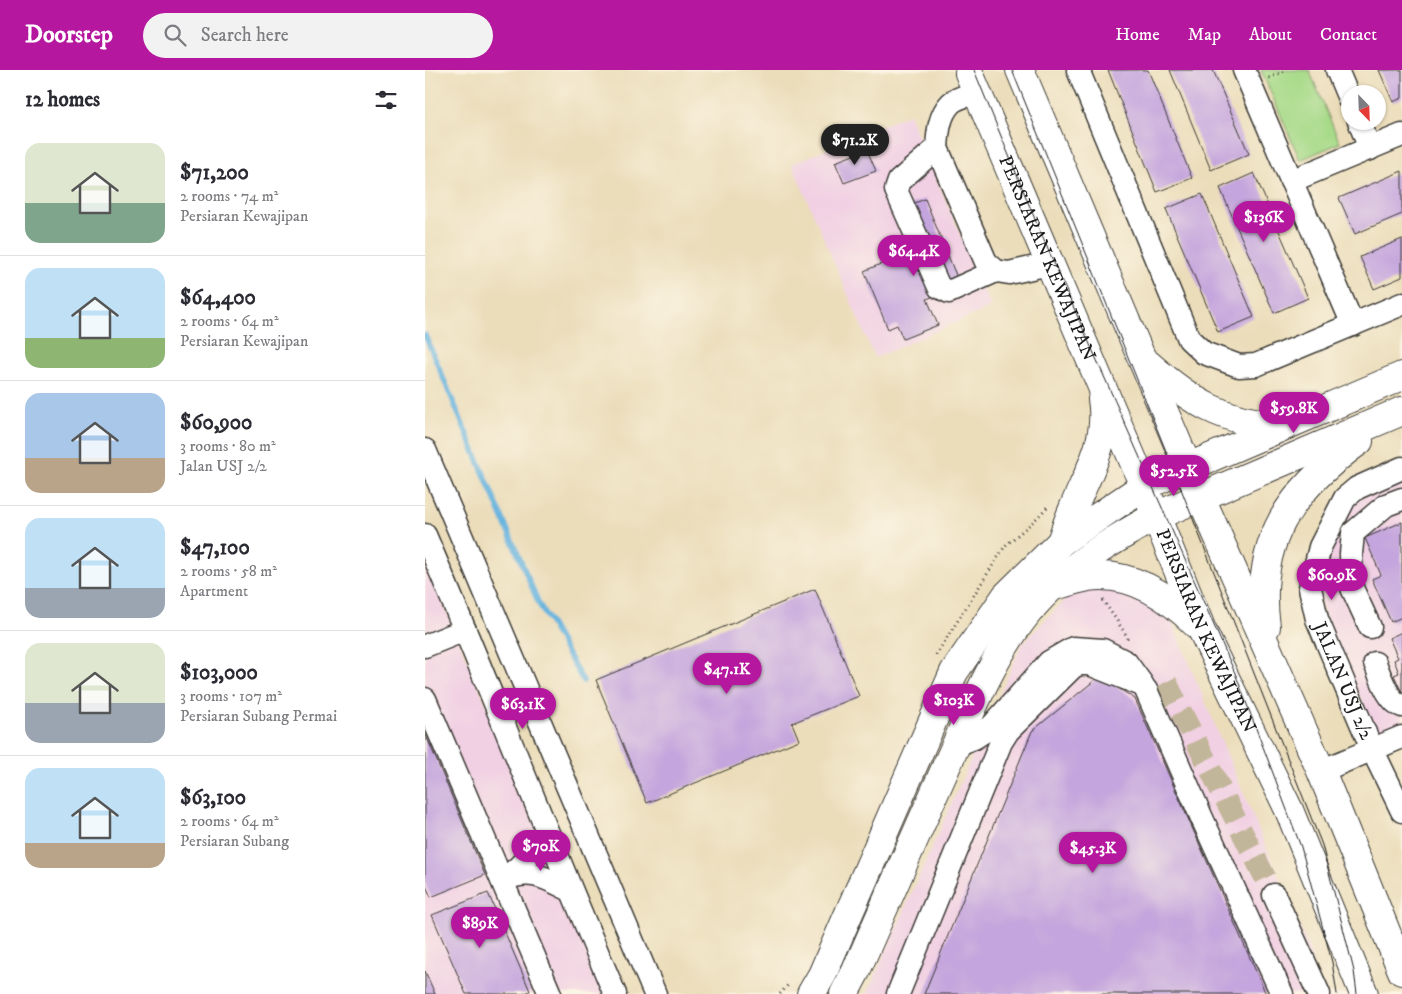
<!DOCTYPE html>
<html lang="en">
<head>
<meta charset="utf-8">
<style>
	body { margin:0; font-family:"IM FELL DW Pica",serif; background:#f2f2f3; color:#2b2b33; height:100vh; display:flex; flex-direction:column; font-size:19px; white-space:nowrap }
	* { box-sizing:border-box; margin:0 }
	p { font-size:16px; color:#7c7c81 }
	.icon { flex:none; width:28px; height:28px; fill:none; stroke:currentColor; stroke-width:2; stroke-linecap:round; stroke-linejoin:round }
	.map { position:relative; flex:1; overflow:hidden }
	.sheet { display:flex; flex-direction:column; background:#fff; width:425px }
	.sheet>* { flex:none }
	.needle { width:32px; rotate:157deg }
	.fabs { position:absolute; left:916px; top:15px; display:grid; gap:10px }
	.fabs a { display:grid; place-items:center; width:45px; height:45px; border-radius:50%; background:#fff; box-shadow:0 1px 4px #0004; font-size:25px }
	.price { position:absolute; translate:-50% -42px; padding:0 11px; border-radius:18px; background:#b5179e; color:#fff; font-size:16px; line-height:32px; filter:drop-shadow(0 1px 2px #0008) }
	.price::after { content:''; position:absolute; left:50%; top:30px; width:15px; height:11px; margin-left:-8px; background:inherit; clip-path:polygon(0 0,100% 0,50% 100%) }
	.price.selected { background:#222; color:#fff }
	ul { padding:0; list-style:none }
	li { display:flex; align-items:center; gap:15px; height:125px; padding:0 25px }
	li+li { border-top:1px solid #e1e1e2 }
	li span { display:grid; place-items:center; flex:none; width:140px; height:100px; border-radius:15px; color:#555 }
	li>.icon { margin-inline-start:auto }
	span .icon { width:60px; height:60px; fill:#fffc; stroke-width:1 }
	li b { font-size:21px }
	h2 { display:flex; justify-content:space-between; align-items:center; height:60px; padding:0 25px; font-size:21px }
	header { display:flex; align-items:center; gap:30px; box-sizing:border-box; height:70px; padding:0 25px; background:#b5179e; color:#fff }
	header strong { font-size:24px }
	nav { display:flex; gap:28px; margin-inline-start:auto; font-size:18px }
	.search { width:350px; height:45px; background:#f2f2f3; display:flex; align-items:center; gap:12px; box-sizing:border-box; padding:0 18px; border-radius:28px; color:#7c7c81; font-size:19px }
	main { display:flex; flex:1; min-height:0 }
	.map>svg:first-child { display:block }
</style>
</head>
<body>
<header>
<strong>Doorstep</strong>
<div class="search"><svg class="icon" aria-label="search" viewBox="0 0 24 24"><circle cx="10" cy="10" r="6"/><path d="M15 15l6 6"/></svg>Search here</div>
<nav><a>Home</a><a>Map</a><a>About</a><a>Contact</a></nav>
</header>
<main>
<section class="sheet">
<h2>12 homes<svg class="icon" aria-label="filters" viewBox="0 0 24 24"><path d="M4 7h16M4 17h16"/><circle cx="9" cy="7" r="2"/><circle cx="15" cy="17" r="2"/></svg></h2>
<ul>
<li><span style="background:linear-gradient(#dfe7d0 60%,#7fa58c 0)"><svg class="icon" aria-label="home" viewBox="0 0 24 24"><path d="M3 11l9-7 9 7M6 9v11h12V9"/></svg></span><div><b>$71,200</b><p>2 rooms · 74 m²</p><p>Persiaran Kewajipan</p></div></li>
<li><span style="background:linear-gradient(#bfe0f5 70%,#8fb573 0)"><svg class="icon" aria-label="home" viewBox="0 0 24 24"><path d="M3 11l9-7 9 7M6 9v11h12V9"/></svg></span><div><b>$64,400</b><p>2 rooms · 64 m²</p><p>Persiaran Kewajipan</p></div></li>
<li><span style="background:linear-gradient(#a9c7e8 65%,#b9a48a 0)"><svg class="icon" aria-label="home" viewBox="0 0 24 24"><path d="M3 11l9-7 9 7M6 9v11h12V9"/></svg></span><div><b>$60,900</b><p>3 rooms · 80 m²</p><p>Jalan USJ 2/2</p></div></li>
<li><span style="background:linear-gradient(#bfe0f5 70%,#9aa5b1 0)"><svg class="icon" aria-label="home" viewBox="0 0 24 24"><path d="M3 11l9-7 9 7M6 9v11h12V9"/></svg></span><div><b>$47,100</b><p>2 rooms · 58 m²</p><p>Apartment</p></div></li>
<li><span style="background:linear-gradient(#dfe7d0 60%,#9aa5b1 0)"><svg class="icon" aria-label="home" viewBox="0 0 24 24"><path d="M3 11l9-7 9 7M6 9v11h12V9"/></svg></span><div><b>$103,000</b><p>3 rooms · 107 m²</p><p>Persiaran Subang Permai</p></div></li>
<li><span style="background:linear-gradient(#bfe0f5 75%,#b9a48a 0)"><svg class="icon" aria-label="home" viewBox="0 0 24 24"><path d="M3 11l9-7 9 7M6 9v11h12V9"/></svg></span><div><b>$63,100</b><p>2 rooms · 64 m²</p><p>Persiaran Subang</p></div></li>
</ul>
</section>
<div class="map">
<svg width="977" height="924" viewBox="0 0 977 924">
	<rect width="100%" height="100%" fill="#fcf5e5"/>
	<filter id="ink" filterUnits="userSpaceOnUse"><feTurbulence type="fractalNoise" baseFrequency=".02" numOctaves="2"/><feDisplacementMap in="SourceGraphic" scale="10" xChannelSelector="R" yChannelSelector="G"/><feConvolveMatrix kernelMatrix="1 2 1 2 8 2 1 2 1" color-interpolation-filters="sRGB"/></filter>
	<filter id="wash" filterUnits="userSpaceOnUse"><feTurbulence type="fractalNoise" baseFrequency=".0096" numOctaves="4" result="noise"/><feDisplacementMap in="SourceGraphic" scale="20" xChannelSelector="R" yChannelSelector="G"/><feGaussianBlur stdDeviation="1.12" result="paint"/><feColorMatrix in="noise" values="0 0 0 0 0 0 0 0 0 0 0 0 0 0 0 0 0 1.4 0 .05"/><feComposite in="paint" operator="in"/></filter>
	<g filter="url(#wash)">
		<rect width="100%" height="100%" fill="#ebddba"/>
		<g fill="#f1d0e3">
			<path d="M484,44L566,237L450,288L367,94Z"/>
			<path d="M977,405V658L953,668L900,547L892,517L903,481L926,433Z"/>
			<path d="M0,491L185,924H0Z"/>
			<path d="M665,516H692L740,536L885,882L890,924H442L597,574L641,529Z"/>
		</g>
		<path fill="#a7da89" stroke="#627b52" d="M836,0H884L915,73L875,90Z"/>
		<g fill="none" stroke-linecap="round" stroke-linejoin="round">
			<path stroke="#64b2de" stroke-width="5.5" d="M0,265L114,534L158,611"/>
		</g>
		<g id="blocks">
			<g fill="#c4a5dd">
				<path d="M683,0H723L767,108L732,122Z"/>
				<path d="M745,0H788L824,84L786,100Z"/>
				<path d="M954,0H977V28L968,32Z"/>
				<path d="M442,80L451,101L419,113L410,92Z"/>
				<path d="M977,101V144L930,164L914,128Z"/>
				<path d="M829,103L883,228L849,243L795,118Z"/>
				<path d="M777,124L829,247L793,262L741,139Z"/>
				<path d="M500,129L535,215L502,229L513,255L478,269L472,255L463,259L439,201L494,178L477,138Z"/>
				<path d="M977,169V207L949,219L935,187Z"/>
				<path d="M977,452V547L966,552L947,509L956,505L940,468Z"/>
				<path d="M390,519L434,626L367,653L374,670L222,733L171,610Z"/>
				<path d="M977,562V623L969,605L974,603L969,590L973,588L964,568Z"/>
				<path d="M675,606L710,629L841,924H499L607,661Z"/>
				<path d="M0,663L60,805L6,827L0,814Z"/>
				<path d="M63,823L105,921L98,924H41L7,845Z"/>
				<path d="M0,901L10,924H0Z"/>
			</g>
		</g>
	</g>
	<g filter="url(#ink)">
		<use href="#blocks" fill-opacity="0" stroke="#3b3934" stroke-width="1"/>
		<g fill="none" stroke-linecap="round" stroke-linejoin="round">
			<path stroke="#c2b69a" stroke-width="22" stroke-dasharray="22 11" stroke-linecap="butt" d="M741,612L849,825"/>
			<g stroke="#3b3934" stroke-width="25">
				<g id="minor">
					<path d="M653,0L764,269L779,283L814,296L831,295L977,234"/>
					<path d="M819,0L928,255"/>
					<path d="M912,0L925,31"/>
					<path d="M552,22C544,25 531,28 526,33C514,45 513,63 512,78L561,192L571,201L584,203L624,194"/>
					<path d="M934,51L945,79"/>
					<path d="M512,78L474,111L471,120L514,217L524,222L571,201"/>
					<path d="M866,111L977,65"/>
					<path d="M0,380L230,924"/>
					<path id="s1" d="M977,398L932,418L920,428L895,477L885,518L892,549L947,679L977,741"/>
					<path d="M0,465C65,617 125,772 190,924"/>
					<path d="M945,557L927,518L926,484L928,463L961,435L977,429"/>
					<path d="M0,576L40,560"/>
					<path d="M950,593C955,605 963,632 977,636"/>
					<path d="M0,629L125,924"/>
					<path d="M531,675L549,668L566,657L624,592L648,578L678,580L701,592L717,614"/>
					<path d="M896,701L977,667"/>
					<path d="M80,808C98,796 110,780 121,762"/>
					<path d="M77,810C106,798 119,807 145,820"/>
					<path d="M849,825L894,924"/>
					<path d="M473,924L576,672L583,661L648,597L655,594H664L717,615L721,620L776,746L857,924"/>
				</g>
			</g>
			<g stroke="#3b3934" stroke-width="30">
				<g id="major">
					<path d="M595,0L763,398L896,701L977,901"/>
					<path id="s2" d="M544,3L719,416L777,560L864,740L939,924"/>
					<path d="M723,294C765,331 799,353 857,355"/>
					<path d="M636,472C640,461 643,450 648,439C663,402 684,371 677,329"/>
					<path d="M633,515C643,512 653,509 663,507C706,501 743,526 772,555"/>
					<path d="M841,557C829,470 866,420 934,371"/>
					<path d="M386,924L397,905L529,602L581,526L636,472L719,416L977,306"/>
					<path d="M419,924L431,901C461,833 491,765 521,697C544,647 564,594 597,550C631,504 682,473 731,446L977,341"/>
				</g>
			</g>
			<g stroke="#3b3934" stroke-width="3" stroke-dasharray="1 4" stroke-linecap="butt">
				<path d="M844,8L862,0"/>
				<path d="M678,530L702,566V571"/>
				<path d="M511,585L580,476L610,450L624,435"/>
				<path d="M355,924L364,914"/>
			</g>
			<use href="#minor" stroke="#fff" stroke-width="22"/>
			<use href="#major" stroke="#fff" stroke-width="28"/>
			<g stroke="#1c1c1c" stroke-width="1">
				<path d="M549,0L614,159L810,603L876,777L907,892L912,924"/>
				<path d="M587,0L743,386L897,775L929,901L932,924"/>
			</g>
		</g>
	</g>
	<g text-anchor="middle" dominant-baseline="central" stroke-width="4.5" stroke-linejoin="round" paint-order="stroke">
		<g font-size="19" fill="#1c1c1c" stroke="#fcf5e5">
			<text stroke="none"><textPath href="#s2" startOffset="201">PERSIARAN KEWAJIPAN</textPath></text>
			<text stroke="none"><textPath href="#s2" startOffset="606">PERSIARAN KEWAJIPAN</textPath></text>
			<text stroke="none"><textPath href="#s1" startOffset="261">JALAN USJ 2/2</textPath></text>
		</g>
	</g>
</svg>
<div class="fabs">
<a><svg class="needle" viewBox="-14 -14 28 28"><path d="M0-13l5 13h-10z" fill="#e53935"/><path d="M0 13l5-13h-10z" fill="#7c7c81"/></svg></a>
</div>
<b class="price selected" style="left:430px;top:96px">$71.2K</b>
<b class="price" style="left:839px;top:173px">$136K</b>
<b class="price" style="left:489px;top:207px">$64.4K</b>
<b class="price" style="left:869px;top:364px">$59.8K</b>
<b class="price" style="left:749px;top:427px">$52.5K</b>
<b class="price" style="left:907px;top:531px">$60.9K</b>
<b class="price" style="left:302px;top:625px">$47.1K</b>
<b class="price" style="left:529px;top:656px">$103K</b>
<b class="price" style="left:98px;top:660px">$63.1K</b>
<b class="price" style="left:116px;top:802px">$70K</b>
<b class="price" style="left:668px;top:804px">$45.3K</b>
<b class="price" style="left:55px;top:879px">$89K</b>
</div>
</main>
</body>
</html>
